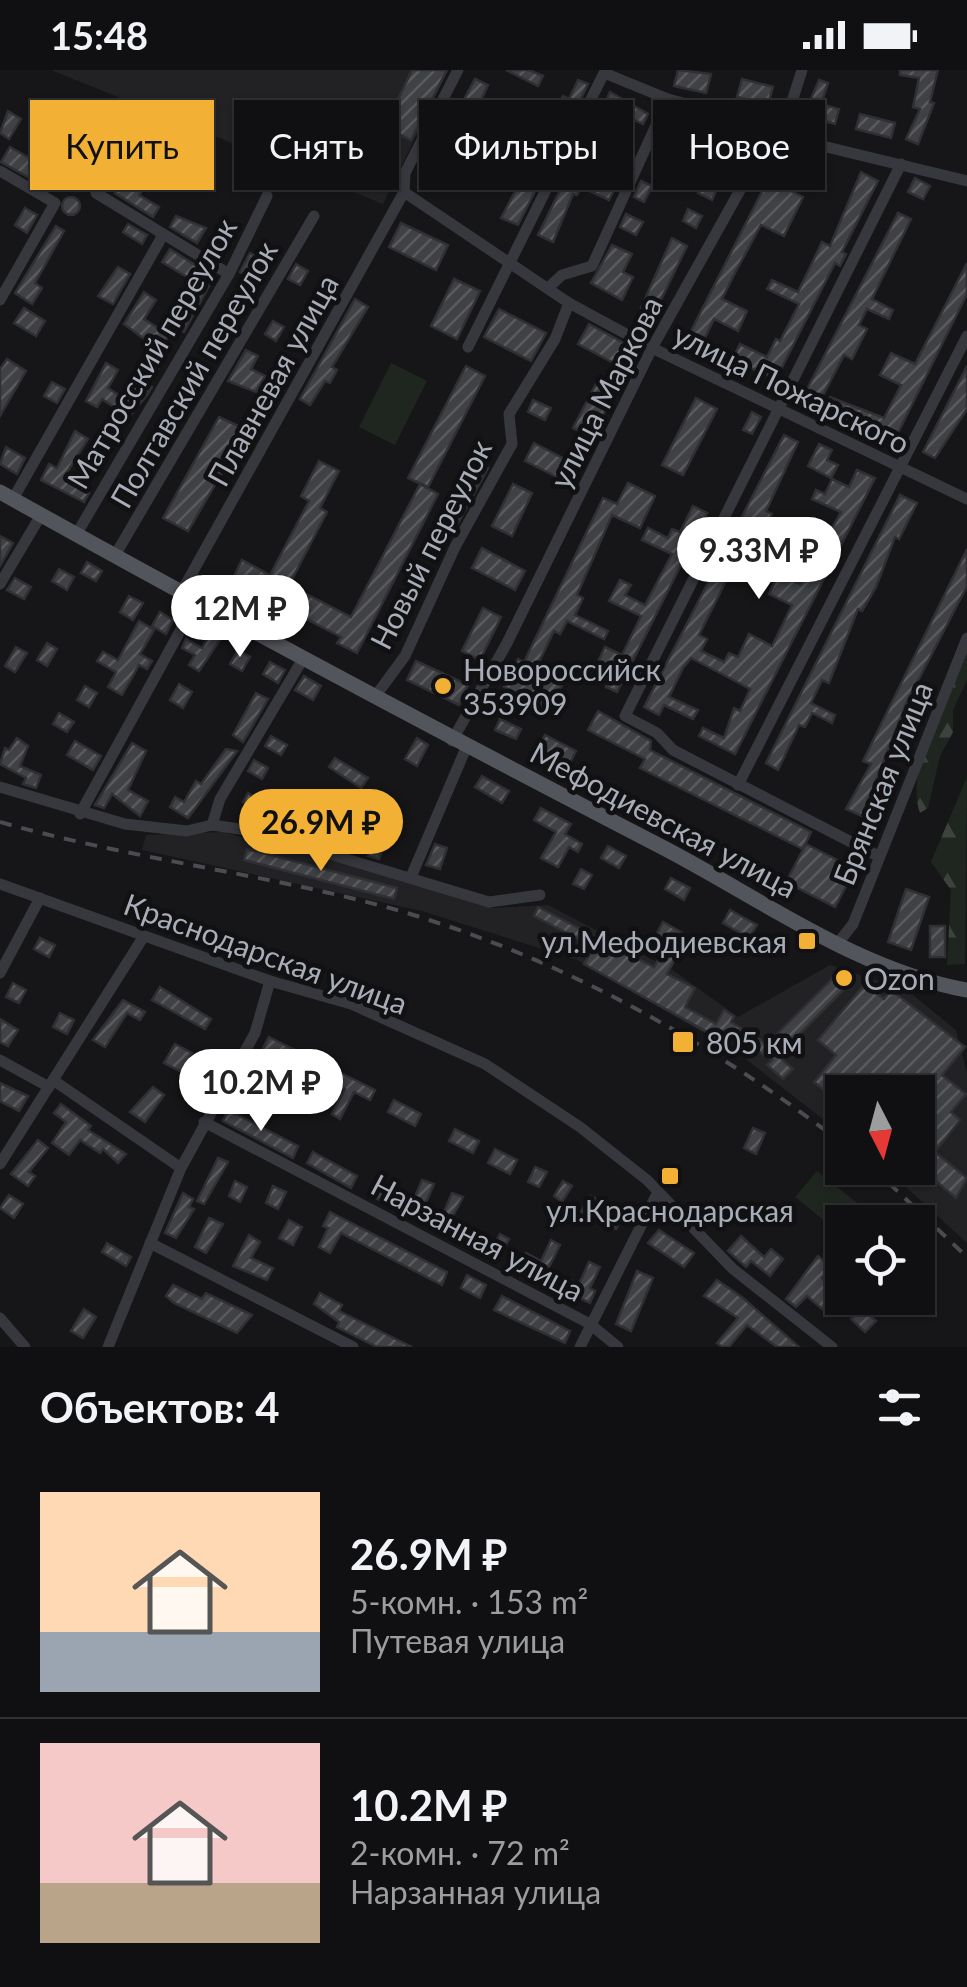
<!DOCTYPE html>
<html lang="ru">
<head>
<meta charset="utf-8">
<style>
	body { margin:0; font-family:Lato,sans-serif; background:#1e1e20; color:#f1f3f6; height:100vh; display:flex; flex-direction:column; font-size:38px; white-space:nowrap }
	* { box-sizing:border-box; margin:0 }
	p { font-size:32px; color:#9c9d9f }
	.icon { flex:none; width:55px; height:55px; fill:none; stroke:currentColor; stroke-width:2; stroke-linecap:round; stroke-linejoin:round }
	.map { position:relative; height:1277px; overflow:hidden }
	.drawer { display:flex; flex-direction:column; background:#101012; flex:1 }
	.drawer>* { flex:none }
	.top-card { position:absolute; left:30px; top:30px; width:908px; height:90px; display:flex; gap:20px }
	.needle { width:65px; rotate:174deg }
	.buttons { position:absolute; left:825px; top:1005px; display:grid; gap:20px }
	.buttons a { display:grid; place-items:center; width:110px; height:110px; border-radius:0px; background:#101012; box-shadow:0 2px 8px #0004,0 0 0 2px #303032; font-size:50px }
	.price { position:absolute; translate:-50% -85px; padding:0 22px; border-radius:35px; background:#fff; color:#222; font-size:32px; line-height:65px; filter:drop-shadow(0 2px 5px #0008) }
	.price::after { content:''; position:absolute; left:50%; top:60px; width:30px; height:22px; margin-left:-15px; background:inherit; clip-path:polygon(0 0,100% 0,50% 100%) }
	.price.selected { background:#f2b134; color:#111 }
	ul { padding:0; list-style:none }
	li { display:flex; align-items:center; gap:30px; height:250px; padding:0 40px }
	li+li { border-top:2px solid #303032 }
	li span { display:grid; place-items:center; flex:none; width:280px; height:200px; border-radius:0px; color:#555 }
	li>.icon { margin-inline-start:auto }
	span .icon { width:120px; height:120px; fill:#fffc; stroke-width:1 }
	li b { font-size:42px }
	h2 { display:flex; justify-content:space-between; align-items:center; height:120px; padding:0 40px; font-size:42px }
	.tag { padding:0 35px; border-radius:0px; background:#101012; box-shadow:0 2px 8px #0004,0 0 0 2px #303032; font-size:35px; line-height:90px }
	.tag.selected { background:#f2b134; color:#111 }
	.status { display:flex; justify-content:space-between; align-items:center; height:70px; padding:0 50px; background:#101012; direction:ltr }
	.status svg { height:28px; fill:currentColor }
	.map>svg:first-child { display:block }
</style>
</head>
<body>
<div class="status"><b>15:48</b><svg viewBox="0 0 49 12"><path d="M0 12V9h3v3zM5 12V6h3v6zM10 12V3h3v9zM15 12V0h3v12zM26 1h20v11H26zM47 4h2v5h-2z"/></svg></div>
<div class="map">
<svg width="967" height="1277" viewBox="0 0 967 1277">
	<defs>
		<pattern id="forest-firs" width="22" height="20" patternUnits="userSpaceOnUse" patternTransform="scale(2.5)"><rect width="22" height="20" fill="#1e261f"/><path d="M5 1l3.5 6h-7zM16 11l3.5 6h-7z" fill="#3c433d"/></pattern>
		<pattern id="building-hatch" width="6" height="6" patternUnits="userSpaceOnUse" patternTransform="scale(2.5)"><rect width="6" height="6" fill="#404145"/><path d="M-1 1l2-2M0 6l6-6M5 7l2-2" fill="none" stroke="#595a5e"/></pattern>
	</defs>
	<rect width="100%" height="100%" fill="#161618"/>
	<g fill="#222225">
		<path d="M51,0H448L383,134Z"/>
		<path d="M223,762L399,808L493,838L548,835L674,901L738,947L830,895L908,921L956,960L967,1003V1173L885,1098H918V1022H842V1064L734,980L577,890L422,841L142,780L146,765Z"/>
	</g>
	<g fill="url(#forest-firs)">
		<path d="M967,570V610L953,640V662L940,686L928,738L920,743C904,701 949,612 967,570Z"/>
		<path d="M967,707L965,894L947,895L951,820L931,792Z"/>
	</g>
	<g fill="#1e261f">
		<path d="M391,293L427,311L395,375L359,357Z"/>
		<path d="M817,1101L871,1144L865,1152H842V1165L795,1127Z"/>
	</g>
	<g fill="url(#building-hatch)" stroke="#303034" stroke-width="2.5">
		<path d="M412,0H447L411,70L385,57Z"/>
		<path d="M506,0H529L543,6L538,16Z"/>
		<path d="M678,0L711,4L706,23L674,16Z"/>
		<path d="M900,0H938L930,32L934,33L918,74L906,69L920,39L913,37L919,8L900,5Z"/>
		<path d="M475,9L488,15L474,45L486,50L480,62L466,56L439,108L425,102Z"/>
		<path d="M742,9L773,17L768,35L737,27Z"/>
		<path d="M578,10L588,14L571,49L564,45L540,96L546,99L518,155L501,148L535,84L525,79L539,50L549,54L563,26L569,29Z"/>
		<path d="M819,10L828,13L821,34L839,39L835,54L804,45Z"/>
		<path d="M610,22L648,44L643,54L604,35Z"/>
		<path d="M8,41L21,49L9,69L0,63Z"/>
		<path d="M860,44L895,53L891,68L856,59Z"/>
		<path d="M667,53L688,63L693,53L705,59L693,85L704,90L700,100L674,95L677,89L656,78Z"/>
		<path d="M593,54L611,63L596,94L617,104L611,116L615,118L609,130L581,117L577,125L573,124L553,172L538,165Z"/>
		<path d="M49,74L70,87L50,119L1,92L10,77L38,93Z"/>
		<path d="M717,77L734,85L727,98L711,90Z"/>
		<path d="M779,88L792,95L781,116L803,127L784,166L761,155L736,201L722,229L747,241L738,261L714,249L703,272L689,265Z"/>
		<path d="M861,102L878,111L842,182L846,184L840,196L835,193L776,309L732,290L740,274L767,287L776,269L780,271L799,234L767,219L772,210L798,222L822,172L830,176Z"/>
		<path d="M126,105L144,117L139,125L159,137L153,147L115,123Z"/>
		<path d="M706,107L719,114L712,130L698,123Z"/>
		<path d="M915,108L930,116L923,129L908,122Z"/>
		<path d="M641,111L652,116L644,132L634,127Z"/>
		<circle cx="71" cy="136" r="9"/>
		<path d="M25,138L37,145L27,163L15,155Z"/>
		<path d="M688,139L702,146L696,158L683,151Z"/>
		<path d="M898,143L911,149L872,229L893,240L889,249L867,239L859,255L867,259L852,289L844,285L820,331L805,323Z"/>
		<path d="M626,144L643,152L636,165L620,157Z"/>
		<path d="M176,146L206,158L197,173L170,157Z"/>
		<path d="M401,153L448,175L436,200L389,177Z"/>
		<path d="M128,154L147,165L142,174L123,162Z"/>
		<path d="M56,156L64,161L35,213L42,218L32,234L15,223Z"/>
		<path d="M672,168L687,176L654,244L641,238Z"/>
		<path d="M612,175L632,184L623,202L633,207L622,230L591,213Z"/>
		<path d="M170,179L214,207L184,262L174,256L188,232L182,229L192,210L162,192Z"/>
		<path d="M250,183L261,189L251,208L240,202Z"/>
		<path d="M967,193V224L895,369L824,339L830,327L884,348L901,315L880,305L891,283L915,294Z"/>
		<path d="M296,194L308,201L300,215L288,209Z"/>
		<path d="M118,197L130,204L113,234L98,226Z"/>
		<path d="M454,209L480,221L457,269L431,256Z"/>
		<path d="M144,222L156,230L144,249L169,265L159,280L124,254Z"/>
		<path d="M355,229L368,237L332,297L337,300L330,313L325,311L310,335L300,329Z"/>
		<path d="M24,238L45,251L36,266L14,253Z"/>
		<path d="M499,239L546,263L531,291L484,267Z"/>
		<path d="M273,251L284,257L276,271L265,264Z"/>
		<path d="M589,254L635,279L625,299L578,274Z"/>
		<path d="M246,280L258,286L251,299L265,306L256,322L228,311Z"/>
		<path d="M153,284L163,291L148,314L152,317L147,325L129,347L102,329L97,337L86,331L106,293L118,300L108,318L125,329Z"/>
		<path d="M7,289L26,301L0,346V299Z"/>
		<path d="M466,296L485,306L428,417L408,408Z"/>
		<path d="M967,296V339L935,388L923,382Z"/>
		<path d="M52,312L65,319L57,333L44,326Z"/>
		<path d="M596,314L614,323L592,367L573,358Z"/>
		<path d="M696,328L717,339L683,405L662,395Z"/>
		<path d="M533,330L551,338L545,350L528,342Z"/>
		<path d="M752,342L761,347L752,364L743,360Z"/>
		<path d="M219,347L247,360L188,461L163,448Z"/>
		<path d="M75,361L88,369L64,407L89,423L84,432L41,410L49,394L57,398Z"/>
		<path d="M784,365L798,372L766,441L772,444L765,460L754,455L699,565L707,569L701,581L724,592L729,583L738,587L749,564L772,576L776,568L792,535L769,524L779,503L800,514L841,442L812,429L816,420L825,424L832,409L849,417L857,400L875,408L735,684L699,666L703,658L724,668L734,638L740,641L750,619L718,602L691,588L683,598L669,627L698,640L693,649L664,635L659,645L644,637Z"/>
		<path d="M534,373L578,396L569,413L525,391Z"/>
		<path d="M819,374L832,380L827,390L838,395L831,408L808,396Z"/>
		<path d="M6,377L25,388L17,404L0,394Z"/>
		<path d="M319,391L339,401L320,438L327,442L289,515L351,547L420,414L438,424L357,583L337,573L341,567L306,549L303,554L232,510L242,490L270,505L309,431L301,426Z"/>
		<path d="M475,391L488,398L450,468L441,463Z"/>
		<path d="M628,413L655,426L640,458L612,445L577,525L583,528L575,545L608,561L604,569L567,551L560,564L554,561L536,598L564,611L550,640L504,617L518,589L524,592L603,428L617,434Z"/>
		<path d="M513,414L532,423L512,466L492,456Z"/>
		<path d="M900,425L917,433L899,469L895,467L876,517L862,541L858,539L829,613L822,610L811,633L835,645L832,653L812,643L805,657L799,655L778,700L766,693Z"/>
		<path d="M693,436L707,443L617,622L606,617L611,606L595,598L605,577L622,585L641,546L609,531L620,510L631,515L625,525L645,535L672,484L642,470L648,458L668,468L672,459L680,462Z"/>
		<path d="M0,466L13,473L0,496Z"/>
		<path d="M482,478L525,501L515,520L472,498Z"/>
		<path d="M967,479V516L906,634L862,746L846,739L871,694L863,691Z"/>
		<path d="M87,492L102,501L96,511L81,503Z"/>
		<path d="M59,499L74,507L67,520L52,511Z"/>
		<path d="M15,508L31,517L24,529L7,520Z"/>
		<path d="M129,526L143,533L133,550L120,542Z"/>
		<path d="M483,538L501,547L480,590L462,581Z"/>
		<path d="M160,542L173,550L166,564L152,556Z"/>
		<path d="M139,551L154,560L140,584L152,591L147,599L139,595L122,625L108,617L116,602L97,591L103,582L118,590Z"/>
		<path d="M211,562L221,568L199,601L189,595L195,585L182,578L186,569L202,578Z"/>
		<path d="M47,573L57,579L47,596L37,590Z"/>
		<path d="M16,577L27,583L15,602L5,596Z"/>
		<path d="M238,580L250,587L242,601L230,594Z"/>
		<path d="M416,591L468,615L459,635L407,610Z"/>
		<path d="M270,592L285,600L278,613L263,604Z"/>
		<path d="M304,606L321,616L313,630L295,620Z"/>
		<path d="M179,614L192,622L183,638L170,630Z"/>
		<path d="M85,616L97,623L89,637L77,630Z"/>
		<path d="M256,623L268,629L243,672L233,665Z"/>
		<path d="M598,641L651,671L650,680L811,762L803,779L640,698L645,689L588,660Z"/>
		<path d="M59,643L74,652L67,662L53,654Z"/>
		<path d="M500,649L521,659L516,669L495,660Z"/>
		<path d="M545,665L576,681L565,702L534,686Z"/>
		<path d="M271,666L287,675L281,685L265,676Z"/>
		<path d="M17,668L28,676L20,696L41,705L36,718L23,714L26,708L0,694L5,678L9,680Z"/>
		<path d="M417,668L428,675L417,696L405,689Z"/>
		<path d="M75,671L101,686L93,700L67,685Z"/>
		<path d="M132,673L146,681L128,720L148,731L140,746L112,724L104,738L95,735Z"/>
		<path d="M226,679L237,681L188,748L170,737L175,727L184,732L196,711L201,714Z"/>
		<path d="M335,688L368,708L361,718L329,697Z"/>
		<path d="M254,690L268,698L262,709L248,701Z"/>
		<path d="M482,706L509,721L502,733L475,717Z"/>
		<path d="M248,723L268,735L263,743L243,732Z"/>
		<path d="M541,738L571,754L565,764L582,774L578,782L569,777L558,797L541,788L556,762L534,750Z"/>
		<path d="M285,743L332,752L328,761L354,768L350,780L281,760Z"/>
		<path d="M373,771L384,775L379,789L368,786Z"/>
		<path d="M435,774L447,778L440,799L426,795Z"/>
		<path d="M806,774L855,799L835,837L786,812Z"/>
		<path d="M608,776L626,786L619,798L601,788Z"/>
		<path d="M247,779L397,818L394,829L244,790Z"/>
		<path d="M581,799L592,805L584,819L573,814Z"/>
		<path d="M671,808L690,818L684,830L665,819Z"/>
		<path d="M906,819L929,827L911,880L888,872Z"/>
		<path d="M538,837L654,897L667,874L655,867L663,852L688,866L667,904L695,918L685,937L716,954L724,940L734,946L731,952L767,974L843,898L854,909L778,986L793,999L783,1009L767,995L772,990L725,961L720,969L584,894L594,877L534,846Z"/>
		<path d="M730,840L757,855L749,868L723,853Z"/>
		<rect x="930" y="856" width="15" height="31"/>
		<path d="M40,868L55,875L49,887L34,879Z"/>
		<path d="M13,913L26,920L19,933L6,927Z"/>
		<path d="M865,914L884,929L891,920L965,977L942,1005L966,1024L951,1042L960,1050L935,1082L967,1108L956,1128L918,1096V1022H842V1035L814,1012L836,985L818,970Z"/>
		<path d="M160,917L211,949L205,959L152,930Z"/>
		<path d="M123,930L145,942L140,950L127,943L105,977L93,970Z"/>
		<path d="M60,943L74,950L67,964L53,957Z"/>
		<path d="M0,949L18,960L8,976L0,972Z"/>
		<path d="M269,967L375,1020L370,1030L354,1022L340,1049L332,1044L345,1019L330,1010L315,1040L301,1033L319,1007L276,984L273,990L260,984Z"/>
		<path d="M175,974L192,983L182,1002L164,993Z"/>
		<path d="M0,1013L28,1026L19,1041L0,1031Z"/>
		<path d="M153,1017L164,1025L145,1052L130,1042Z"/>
		<path d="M394,1030L421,1044L415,1056L388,1042Z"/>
		<path d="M61,1034L91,1056L88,1060L126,1084L118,1093L103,1079L100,1083L80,1070L69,1085L52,1073L66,1052L54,1043Z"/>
		<path d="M228,1040L298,1076L293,1088L223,1051Z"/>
		<path d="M753,1058L765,1063L756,1084L744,1078Z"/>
		<path d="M455,1059L479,1071L473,1083L449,1071Z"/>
		<path d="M38,1070L48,1078L29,1102L35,1106L28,1116L11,1104Z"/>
		<path d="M495,1079L517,1090L510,1104L488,1093Z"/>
		<path d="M313,1082L357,1106L351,1118L307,1093Z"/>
		<path d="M218,1088L228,1092L204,1134L197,1131Z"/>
		<path d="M535,1097L547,1102L539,1117L528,1112Z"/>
		<path d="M422,1110L434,1114L425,1135L443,1144L452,1123L463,1127L445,1161L402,1140L409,1126L414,1129Z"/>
		<path d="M235,1111L247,1117L240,1132L229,1126Z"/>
		<path d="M563,1111L572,1116L562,1132L554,1126Z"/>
		<path d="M379,1113L392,1119L385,1133L372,1126Z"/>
		<path d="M273,1116L286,1122L278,1139L266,1133Z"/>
		<path d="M183,1123L193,1129L189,1137L194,1139L176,1168L165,1163Z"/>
		<path d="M9,1125L23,1134L14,1148L0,1138Z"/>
		<path d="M590,1126L625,1142L616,1159L581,1142Z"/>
		<path d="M330,1142L447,1202L442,1215L341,1163L330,1183L319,1177L328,1158L323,1156Z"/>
		<path d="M209,1148L223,1154L206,1183L195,1177Z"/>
		<path d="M289,1150L302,1157L293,1175L279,1168Z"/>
		<path d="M659,1160L694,1183L684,1197L648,1173Z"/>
		<path d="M500,1164L509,1169L499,1188L490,1183Z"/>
		<path d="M249,1165L260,1172L251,1188L273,1198L267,1210L233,1196Z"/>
		<path d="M741,1166L764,1187L771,1179L783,1189L770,1206L751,1191L746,1197L728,1181Z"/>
		<path d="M551,1170L560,1175L548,1199L561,1206L579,1214L589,1192L600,1197L590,1218L595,1221L590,1233L518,1198L526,1183L541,1191Z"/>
		<path d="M107,1173L131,1187L126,1196L102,1182Z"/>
		<path d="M818,1186L831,1197L822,1208L844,1228L829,1245L807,1226L796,1237L786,1229Z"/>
		<path d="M637,1201L653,1208L631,1261L616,1254Z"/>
		<path d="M467,1205L486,1215L480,1228L461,1218Z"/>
		<path d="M717,1210L743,1228L799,1277H777L747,1255L729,1277H722L717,1273L738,1248L704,1226Z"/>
		<path d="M173,1215L202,1229L206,1223L252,1245L237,1263L174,1233L166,1226Z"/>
		<path d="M320,1223L342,1235L339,1241L412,1277H377L337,1257L339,1252L314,1234Z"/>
		<path d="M502,1226L570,1261L565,1273L494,1240Z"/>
		<path d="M862,1238L876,1251L865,1262L851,1249Z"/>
		<path d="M84,1239L96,1247L83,1268L71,1261Z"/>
	</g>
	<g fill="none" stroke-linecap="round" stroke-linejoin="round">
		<g stroke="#37383d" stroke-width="11">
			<path d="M458,0L405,103L404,122L569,233L652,278L967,429"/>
			<path d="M781,66L967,111"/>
			<path d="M0,101L55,133L0,230"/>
			<path d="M96,123L229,204"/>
			<path d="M549,217L562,205L592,196L668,29"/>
			<path d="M468,277L604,3L668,29L744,50L771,71"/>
			<path d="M13,429L163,165"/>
			<path d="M76,465L229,204L267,126"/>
			<path d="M114,487L314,146"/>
			<path d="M0,514L41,445"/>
			<path d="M182,521L404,122"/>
			<path d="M374,628L405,586L455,477L512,374L509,344L555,269L569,233"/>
			<path d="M452,671L507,573L652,278L744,113L771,71L781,66L802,0"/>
			<path d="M738,715L967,266"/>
			<path d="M0,717L125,754L187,761L212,755L253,761L489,832L540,825"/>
			<path d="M80,744L197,530"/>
			<path d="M212,755L220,729L304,587"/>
			<path d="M878,786L673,680L657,663L625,646L901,94"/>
			<path d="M411,807L466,678"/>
			<path d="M0,814L270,911L351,934L485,994L580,1057L647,1110L733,1199L832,1277"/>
			<path d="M838,873L853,854L967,568"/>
			<path d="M0,903L40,828"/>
			<path d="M0,990L49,1017"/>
			<path d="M53,1010L181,1098"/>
			<path d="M204,1052L590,1254L618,1277"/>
			<path d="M0,1094L144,866"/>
			<path d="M150,1173L353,1277"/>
			<path d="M0,1248L25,1277"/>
			<path d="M108,1277L181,1098L255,963L270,911"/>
			<path d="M580,1277L658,1122"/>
		</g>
		<path stroke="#53555c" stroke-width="15" d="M0,422C218,544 438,661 660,776C759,827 856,900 967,920"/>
		<g stroke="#4a4c52" stroke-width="4" stroke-dasharray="12 10" stroke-linecap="butt">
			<path d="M0,752C127,788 259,803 386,837C552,883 707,969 842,1073"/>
			<path d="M873,1098L967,1187"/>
		</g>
	</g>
	<g fill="#f2b134" stroke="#111113" stroke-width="4">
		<circle cx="443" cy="616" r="10"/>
		<rect x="797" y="861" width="20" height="20" rx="5"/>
		<circle cx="844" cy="908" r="10"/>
		<rect x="671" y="960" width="24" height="24" rx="5"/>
		<rect x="660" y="1096" width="20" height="20" rx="5"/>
	</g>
	<g text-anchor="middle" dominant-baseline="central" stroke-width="9" stroke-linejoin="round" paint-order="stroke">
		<g font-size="30" fill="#a8adb8" stroke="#111113">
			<text transform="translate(151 283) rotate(-60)">Матросский переулок</text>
			<text transform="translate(193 304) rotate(-60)">Полтавский переулок</text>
			<text transform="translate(272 310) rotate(-61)">Плавневая улица</text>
			<text transform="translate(792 318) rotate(26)">улица Пожарского</text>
			<text transform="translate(605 322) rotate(-63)">улица Маркова</text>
			<text transform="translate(430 474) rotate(-63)">Новый переулок</text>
			<text transform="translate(882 713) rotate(-68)">Брянская улица</text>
			<text transform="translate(664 749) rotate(28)">Мефодиевская улица</text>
			<text transform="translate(266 883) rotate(20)">Краснодарская улица</text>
			<text transform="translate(478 1167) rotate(28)">Нарзанная улица</text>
		</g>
		<g font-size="30" fill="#a8adb8" stroke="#111113" text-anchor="start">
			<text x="463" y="599">Новороссийск<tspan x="463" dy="34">353909</tspan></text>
			<text x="787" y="871" text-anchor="end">ул.Мефодиевская</text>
			<text x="864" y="908">Ozon</text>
			<text x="706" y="972">805 км</text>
			<text x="670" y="1140" text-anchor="middle">ул.Краснодарская</text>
		</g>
	</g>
</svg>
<div class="buttons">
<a><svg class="needle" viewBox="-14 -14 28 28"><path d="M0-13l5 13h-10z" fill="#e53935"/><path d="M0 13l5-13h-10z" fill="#9c9d9f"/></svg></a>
<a><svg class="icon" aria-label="locate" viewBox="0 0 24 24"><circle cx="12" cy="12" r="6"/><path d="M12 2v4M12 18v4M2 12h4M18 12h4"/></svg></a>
</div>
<b class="price" style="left:759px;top:532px">9.33M ₽</b>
<b class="price" style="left:240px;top:590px">12M ₽</b>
<b class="price selected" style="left:321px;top:804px">26.9M ₽</b>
<b class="price" style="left:261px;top:1064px">10.2M ₽</b>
<div class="top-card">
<a class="tag selected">Купить</a>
<a class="tag">Снять</a>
<a class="tag">Фильтры</a>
<a class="tag">Новое</a>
</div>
</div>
<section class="drawer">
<h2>Объектов: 4<svg class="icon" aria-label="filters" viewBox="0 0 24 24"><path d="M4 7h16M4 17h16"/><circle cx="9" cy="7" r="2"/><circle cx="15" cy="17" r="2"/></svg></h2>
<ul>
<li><span style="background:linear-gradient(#ffd9b3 70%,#9aa5b1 0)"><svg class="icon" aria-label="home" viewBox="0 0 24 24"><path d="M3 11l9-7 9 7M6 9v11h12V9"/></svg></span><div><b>26.9M ₽</b><p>5-комн. · 153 m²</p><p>Путевая улица</p></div></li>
<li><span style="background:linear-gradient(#f6c9c9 70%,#b9a48a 0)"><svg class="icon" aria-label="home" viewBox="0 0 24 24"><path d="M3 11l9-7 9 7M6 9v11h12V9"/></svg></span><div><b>10.2M ₽</b><p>2-комн. · 72 m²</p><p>Нарзанная улица</p></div></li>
</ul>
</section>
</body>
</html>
